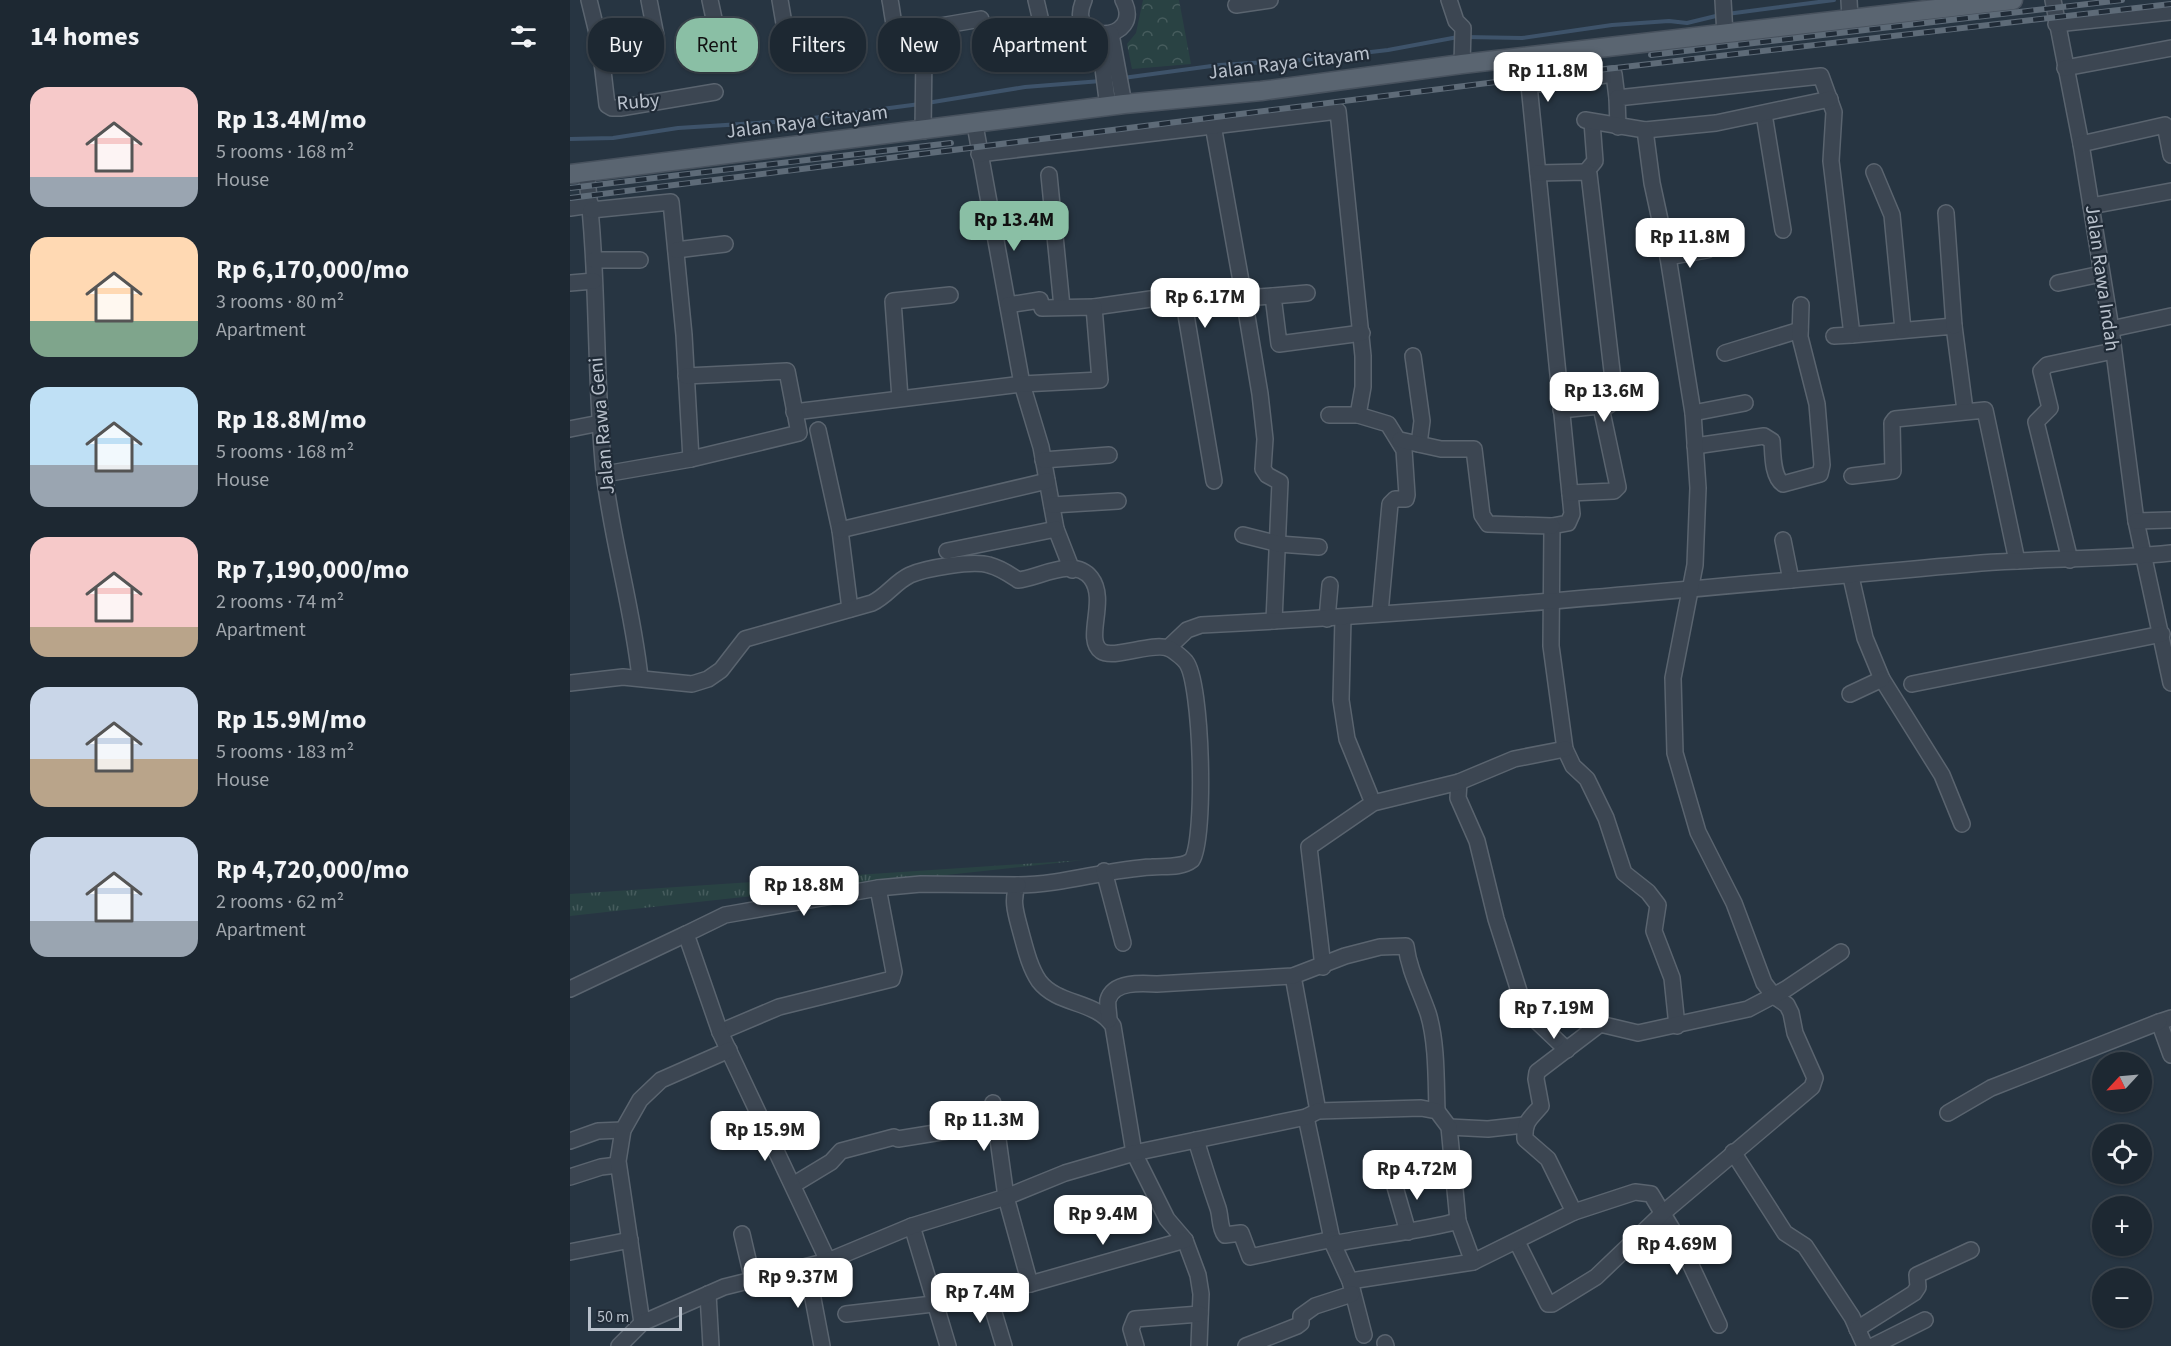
<!DOCTYPE html>
<html lang="en">
<head>
<meta charset="utf-8">
<style>
	body { margin:0; font-family:"Source Sans 3",sans-serif; background:#2a343e; color:#f1f3f6; height:100vh; display:flex; flex-direction:column; font-size:22px; white-space:nowrap }
	* { box-sizing:border-box; margin:0 }
	p { font-size:20px; color:#a0a6ac }
	.icon { flex:none; width:33px; height:33px; fill:none; stroke:currentColor; stroke-width:2; stroke-linecap:round; stroke-linejoin:round }
	.map { position:relative; flex:1; overflow:hidden }
	.panel { display:flex; flex-direction:column; background:#1d2832; width:570px }
	.panel>* { flex:none }
	.guide { position:absolute; left:18px; top:18px; width:570px; height:54px; display:flex; gap:12px }
	.needle { width:39px; rotate:244deg }
	.buttons { position:absolute; left:1522px; top:1052px; display:grid; gap:12px }
	.buttons a { display:grid; place-items:center; width:60px; height:60px; border-radius:50%; background:#1d2832; box-shadow:0 2px 4px #0004,0 0 0 2px #3b444d; font-size:30px }
	.scale { position:absolute; left:18px; bottom:15px; width:94px; box-sizing:border-box; padding-left:6px; border:3px solid #b9c1cc; border-top:0; font-size:16px; line-height:21px; white-space:nowrap; color:#b9c1cc; -webkit-text-stroke:4px #202b37; paint-order:stroke }
	.price { position:absolute; translate:-50% -51px; padding:0 14px; border-radius:12px; background:#fff; color:#222; font-size:20px; line-height:39px; filter:drop-shadow(0 2px 3px #0008) }
	.price::after { content:''; position:absolute; left:50%; top:36px; width:18px; height:14px; margin-left:-9px; background:inherit; clip-path:polygon(0 0,100% 0,50% 100%) }
	.price.selected { background:#8abfa5; color:#111 }
	ul { padding:0; list-style:none }
	li { display:flex; align-items:center; gap:18px; height:150px; padding:0 30px }
	li span { display:grid; place-items:center; flex:none; width:168px; height:120px; border-radius:18px; color:#555 }
	li>.icon { margin-inline-start:auto }
	span .icon { width:72px; height:72px; fill:#fffc; stroke-width:1 }
	li b { font-size:26px }
	h2 { display:flex; justify-content:space-between; align-items:center; height:72px; padding:0 30px; font-size:26px }
	.tag { padding:0 21px; border-radius:24px; background:#1d2832; box-shadow:0 2px 4px #0004,0 0 0 2px #3b444d; font-size:21px; line-height:54px }
	.tag.selected { background:#8abfa5; color:#111 }
	main { display:flex; flex:1; min-height:0 }
	.map>svg:first-child { display:block }
</style>
</head>
<body>
<main>
<section class="panel">
<h2>14 homes<svg class="icon" aria-label="filters" viewBox="0 0 24 24"><path d="M4 7h16M4 17h16"/><circle cx="9" cy="7" r="2"/><circle cx="15" cy="17" r="2"/></svg></h2>
<ul>
<li><span style="background:linear-gradient(#f6c9c9 75%,#9aa5b1 0)"><svg class="icon" aria-label="home" viewBox="0 0 24 24"><path d="M3 11l9-7 9 7M6 9v11h12V9"/></svg></span><div><b>Rp 13.4M/mo</b><p>5 rooms · 168 m²</p><p>House</p></div></li>
<li><span style="background:linear-gradient(#ffd9b3 70%,#7fa58c 0)"><svg class="icon" aria-label="home" viewBox="0 0 24 24"><path d="M3 11l9-7 9 7M6 9v11h12V9"/></svg></span><div><b>Rp 6,170,000/mo</b><p>3 rooms · 80 m²</p><p>Apartment</p></div></li>
<li><span style="background:linear-gradient(#bfe0f5 65%,#9aa5b1 0)"><svg class="icon" aria-label="home" viewBox="0 0 24 24"><path d="M3 11l9-7 9 7M6 9v11h12V9"/></svg></span><div><b>Rp 18.8M/mo</b><p>5 rooms · 168 m²</p><p>House</p></div></li>
<li><span style="background:linear-gradient(#f6c9c9 75%,#b9a48a 0)"><svg class="icon" aria-label="home" viewBox="0 0 24 24"><path d="M3 11l9-7 9 7M6 9v11h12V9"/></svg></span><div><b>Rp 7,190,000/mo</b><p>2 rooms · 74 m²</p><p>Apartment</p></div></li>
<li><span style="background:linear-gradient(#c9d6e8 60%,#b9a48a 0)"><svg class="icon" aria-label="home" viewBox="0 0 24 24"><path d="M3 11l9-7 9 7M6 9v11h12V9"/></svg></span><div><b>Rp 15.9M/mo</b><p>5 rooms · 183 m²</p><p>House</p></div></li>
<li><span style="background:linear-gradient(#c9d6e8 70%,#9aa5b1 0)"><svg class="icon" aria-label="home" viewBox="0 0 24 24"><path d="M3 11l9-7 9 7M6 9v11h12V9"/></svg></span><div><b>Rp 4,720,000/mo</b><p>2 rooms · 62 m²</p><p>Apartment</p></div></li>
</ul>
</section>
<div class="map">
<svg width="1601" height="1346" viewBox="0 0 1601 1346">
	<defs>
		<pattern id="grass-tufts" width="24" height="20" patternUnits="userSpaceOnUse" patternTransform="scale(1.5)"><rect width="24" height="20" fill="#294243"/><path d="M3 7l-1-3M5 7V3M7 7l1-3M15 17l-1-3M17 17v-4M19 17l1-3" fill="none" stroke="#465c5d"/></pattern>
		<pattern id="forest-crowns" width="20" height="18" patternUnits="userSpaceOnUse" patternTransform="scale(1.5)"><rect width="20" height="18" fill="#294243"/><path d="M2 6a3 3 0 1 1 6 0M12 15a3 3 0 1 1 6 0" fill="none" stroke="#465c5d"/></pattern>
	</defs>
	<rect width="100%" height="100%" fill="#273542"/>
	<path fill="url(#grass-tufts)" d="M514,860L0,916V894Z"/>
	<path fill="url(#forest-crowns)" d="M573,0H609L621,64L562,69L557,44L566,33Z"/>
	<g fill="none" stroke-linecap="round" stroke-linejoin="round">
		<g stroke="#3e536a" stroke-width="4">
			<path d="M1157,14L1264,0"/>
			<path d="M895,37L952,38L1042,25L1099,21L1117,23L1150,15"/>
			<path d="M553,78L649,65L733,60L818,50L888,37"/>
			<path d="M357,103L455,87L531,81"/>
			<path d="M0,139L43,138L108,128L220,121L350,104"/>
		</g>
		<g stroke="#5a646f" stroke-width="18">
			<g id="minor">
				<path d="M19,0L30,45"/>
				<path d="M79,0L86,36L82,40L30,45L37,105L42,108H50L145,92"/>
				<path d="M140,0L146,28"/>
				<path d="M210,0L217,41"/>
				<path d="M320,0C325,23 320,37 347,41L354,52L353,131"/>
				<path d="M466,0L470,17"/>
				<path d="M514,0C493,47 576,43 553,0"/>
				<path d="M879,0L886,21L893,28L892,64"/>
				<path d="M1153,0L1155,35"/>
				<path d="M1279,0L1280,19"/>
				<path d="M1483,0L1511,144L1541,329L1566,521L1601,683"/>
				<path d="M666,5L700,0"/>
				<path d="M1486,24L1601,12"/>
				<path d="M332,29L335,32L411,19"/>
				<path d="M541,34L554,104"/>
				<path d="M448,36L452,56L457,60L531,54"/>
				<path d="M530,45L538,107"/>
				<path d="M1495,68L1601,48"/>
				<path d="M1047,98L1044,74L959,85L1002,514L998,523L982,526L981,646L995,749L1003,766L1017,779L1036,818L1054,873L1078,892L1088,905L1084,931L1102,978L1107,1026"/>
				<path d="M1194,114L1213,230"/>
				<path d="M405,125L452,384L471,447L486,529L502,570"/>
				<path d="M643,125L674,298L703,296"/>
				<path d="M1048,127L1047,98L1251,76L1264,112L1261,161L1282,335L1384,326L1395,410"/>
				<path d="M1075,130L1146,123L1260,99"/>
				<path d="M1511,144L1595,125L1601,155"/>
				<path d="M409,154L768,111L793,356V387L788,415"/>
				<path d="M16,172C29,271 24,372 34,472C42,541 63,609 70,678"/>
				<path d="M1016,172L1025,161L1022,122"/>
				<path d="M1304,172L1322,215L1333,330"/>
				<path d="M968,173L1016,172L1019,174L1042,371L1044,393L1039,405L991,410"/>
				<path d="M479,175L492,307"/>
				<path d="M1521,206L1601,191"/>
				<path d="M0,208L21,205"/>
				<path d="M21,210L101,202L114,335L121,459"/>
				<path d="M1376,213L1384,326"/>
				<path d="M106,250L155,244"/>
				<path d="M1098,257L1137,250"/>
				<path d="M24,260H70"/>
				<path d="M0,283L24,281"/>
				<path d="M1488,283L1531,274"/>
				<path d="M737,293L703,296L709,344L792,333"/>
				<path d="M674,298L690,394L695,439L693,469L697,475L710,482L704,621"/>
				<path d="M524,307L609,295L613,297L644,481"/>
				<path d="M1541,329L1601,316"/>
				<path d="M1264,336L1282,335"/>
				<path d="M1155,353L1230,330"/>
				<path d="M843,356L852,421L849,444"/>
				<path d="M330,398L323,301L380,295"/>
				<path d="M224,412L452,384L530,380L524,307L472,308L470,300L438,305"/>
				<path d="M1123,413L1175,403"/>
				<path d="M759,415H788L818,424L834,450L837,495L836,499H825L820,504L810,613"/>
				<path d="M0,429L30,423"/>
				<path d="M248,430L270,530L280,609"/>
				<path d="M830,440L871,449H904L912,515L918,524L982,526"/>
				<path d="M1125,446L1194,436L1202,441C1203,454 1202,476 1213,484L1250,474L1252,465L1247,404L1230,337L1231,305"/>
				<path d="M473,460L539,455"/>
				<path d="M35,474L121,459L229,433L217,371L116,376"/>
				<path d="M1282,476L1323,471L1322,423L1325,419L1415,410L1447,561"/>
				<path d="M1000,493L1044,491L1048,487L1031,407"/>
				<path d="M482,505L548,501"/>
				<path d="M1566,521L1601,520"/>
				<path d="M270,530L477,481"/>
				<path d="M673,535L709,544L749,547"/>
				<path d="M1213,540L1221,580"/>
				<path d="M377,551L486,529"/>
				<path d="M1500,560L1466,422L1480,408L1471,371L1477,365L1543,351"/>
				<path d="M1281,577L1295,638L1312,679L1372,775L1392,824"/>
				<path d="M773,618L771,700L777,739L803,803"/>
				<path d="M757,619L760,585"/>
				<path d="M598,648L617,630L631,625C891,612 1151,586 1411,563C1474,558 1538,560 1601,553"/>
				<path d="M0,683L53,677L122,684L138,679L151,670L175,639L302,603C317,596 325,582 340,575C356,568 403,560 419,565C431,568 439,574 448,580C469,578 504,556 521,578C538,600 514,639 531,651C543,660 581,642 598,648C603,650 613,658 616,662C632,682 636,838 622,860C612,868 595,866 582,867C537,869 493,885 448,885C441,899 446,914 450,929C455,947 459,966 469,981C488,1006 526,1000 543,1026L564,1153L597,1219L615,1240L628,1275L631,1294L629,1346"/>
				<path d="M1342,684L1592,634"/>
				<path d="M1280,694L1312,679"/>
				<path d="M889,782L888,798L907,841L926,919L955,1010L997,1050"/>
				<path d="M534,871L553,943"/>
				<path d="M753,967L739,847L803,803L889,782L944,759L995,749"/>
				<path d="M723,976L748,1111"/>
				<path d="M0,989L116,934"/>
				<path d="M1601,1018L1589,1022L1601,1055"/>
				<path d="M539,1020C539,1014 537,1005 538,1000C543,981 572,983 587,984L723,976L775,956L810,947L836,946C839,970 850,990 858,1013C867,1042 866,1081 867,1111"/>
				<path d="M150,1032L209,1007L322,979L324,972L308,888"/>
				<path d="M423,1103L436,1197L460,1284"/>
				<path d="M1378,1113L1421,1088L1589,1022"/>
				<path d="M736,1117L763,1244L780,1281L794,1335"/>
				<path d="M879,1127L918,1129L954,1125"/>
				<path d="M626,1140C633,1163 640,1185 648,1208C651,1217 649,1227 655,1235L671,1233L680,1257L763,1239"/>
				<path d="M0,1141L28,1131L53,1130"/>
				<path d="M1163,1152L1215,1233L1235,1246L1282,1317L1295,1346"/>
				<path d="M0,1177L31,1167L48,1165"/>
				<path d="M823,1180L838,1232"/>
				<path d="M223,1185L261,1162L271,1151L324,1137L328,1139L427,1123"/>
				<path d="M1004,1212L1065,1192L1081,1194L1111,1244L1149,1325"/>
				<path d="M342,1226L378,1346"/>
				<path d="M172,1234L183,1281"/>
				<path d="M947,1242L978,1304H982L1026,1277L1093,1213L1242,1087L1245,1078L1225,1033L1221,1013L1217,1005L1204,996L1194,983L1164,903L1128,832L1105,753L1103,678L1125,565L1128,488L1123,413L1098,257L1082,183L1075,130L1015,120"/>
				<path d="M763,1244C805,1235 848,1232 888,1221"/>
				<path d="M0,1252L60,1240"/>
				<path d="M258,1261L150,1032L116,934L155,915L308,888L351,884L448,885"/>
				<path d="M903,1262L1004,1212L978,1159L955,1139C954,1121 960,1119 971,1106L966,1079L967,1072L1030,1024L1068,1033L1178,1009L1216,989L1271,952"/>
				<path d="M237,1267L252,1346"/>
				<path d="M418,1293L434,1346"/>
				<path d="M138,1294L141,1346"/>
				<path d="M276,1314L363,1304L460,1284L615,1240"/>
				<path d="M72,1323L48,1161L53,1130L70,1100L91,1080L159,1050"/>
				<path d="M1287,1329L1344,1293L1348,1287L1347,1275L1401,1250"/>
				<path d="M815,1343L816,1346"/>
				<path d="M49,1346L72,1323L154,1287L258,1261L342,1226L436,1197L495,1173L564,1153L736,1117L748,1111L851,1108L867,1111L879,1127L888,1221L903,1262L780,1281"/>
				<path d="M566,1346L561,1329L565,1319L630,1314"/>
				<path d="M676,1346L727,1326L731,1323V1316L745,1306L782,1294"/>
				<path d="M1303,1346L1355,1320"/>
			</g>
		</g>
		<g stroke="#48525e" stroke-width="21">
			<path id="major" d="M0,174L554,104L691,91L892,64L1443,0"/>
		</g>
		<use href="#minor" stroke="#3c4652" stroke-width="15"/>
		<use href="#major" stroke="#5a6571" stroke-width="18"/>
		<g stroke="#5e6b78" stroke-width="6">
			<g id="rail">
				<path d="M1081,55L1552,0"/>
				<path d="M0,188L381,143"/>
				<path d="M0,198L958,78L1601,4"/>
			</g>
		</g>
		<use href="#rail" stroke="#202b37" stroke-width="4" stroke-dasharray="11" stroke-linecap="butt"/>
	</g>
	<g text-anchor="middle" dominant-baseline="central" stroke-width="4.5" stroke-linejoin="round" paint-order="stroke">
		<g font-size="20" fill="#b9c1cc" stroke="#202b37">
			<text transform="translate(719 63) rotate(-7)">Jalan Raya Citayam</text>
			<text transform="translate(68 102) rotate(-5)">Ruby</text>
			<text transform="translate(237 122) rotate(-7)">Jalan Raya Citayam</text>
			<text transform="translate(1532 278) rotate(82)">Jalan Rawa Indah</text>
			<text transform="translate(32 426) rotate(-95)">Jalan Rawa Geni</text>
		</g>
	</g>
</svg>
<div class="buttons">
<a><svg class="needle" viewBox="-14 -14 28 28"><path d="M0-13l5 13h-10z" fill="#e53935"/><path d="M0 13l5-13h-10z" fill="#a0a6ac"/></svg></a>
<a><svg class="icon" aria-label="locate" viewBox="0 0 24 24"><circle cx="12" cy="12" r="6"/><path d="M12 2v4M12 18v4M2 12h4M18 12h4"/></svg></a>
<a>+</a>
<a>−</a>
</div>
<div class="scale">50 m</div>
<b class="price" style="left:978px;top:103px">Rp 11.8M</b>
<b class="price selected" style="left:444px;top:252px">Rp 13.4M</b>
<b class="price" style="left:1120px;top:269px">Rp 11.8M</b>
<b class="price" style="left:635px;top:329px">Rp 6.17M</b>
<b class="price" style="left:1034px;top:423px">Rp 13.6M</b>
<b class="price" style="left:234px;top:917px">Rp 18.8M</b>
<b class="price" style="left:984px;top:1040px">Rp 7.19M</b>
<b class="price" style="left:414px;top:1152px">Rp 11.3M</b>
<b class="price" style="left:195px;top:1162px">Rp 15.9M</b>
<b class="price" style="left:847px;top:1201px">Rp 4.72M</b>
<b class="price" style="left:533px;top:1246px">Rp 9.4M</b>
<b class="price" style="left:1107px;top:1276px">Rp 4.69M</b>
<b class="price" style="left:228px;top:1309px">Rp 9.37M</b>
<b class="price" style="left:410px;top:1324px">Rp 7.4M</b>
<div class="guide">
<a class="tag">Buy</a>
<a class="tag selected">Rent</a>
<a class="tag">Filters</a>
<a class="tag">New</a>
<a class="tag">Apartment</a>
</div>
</div>
</main>
</body>
</html>
